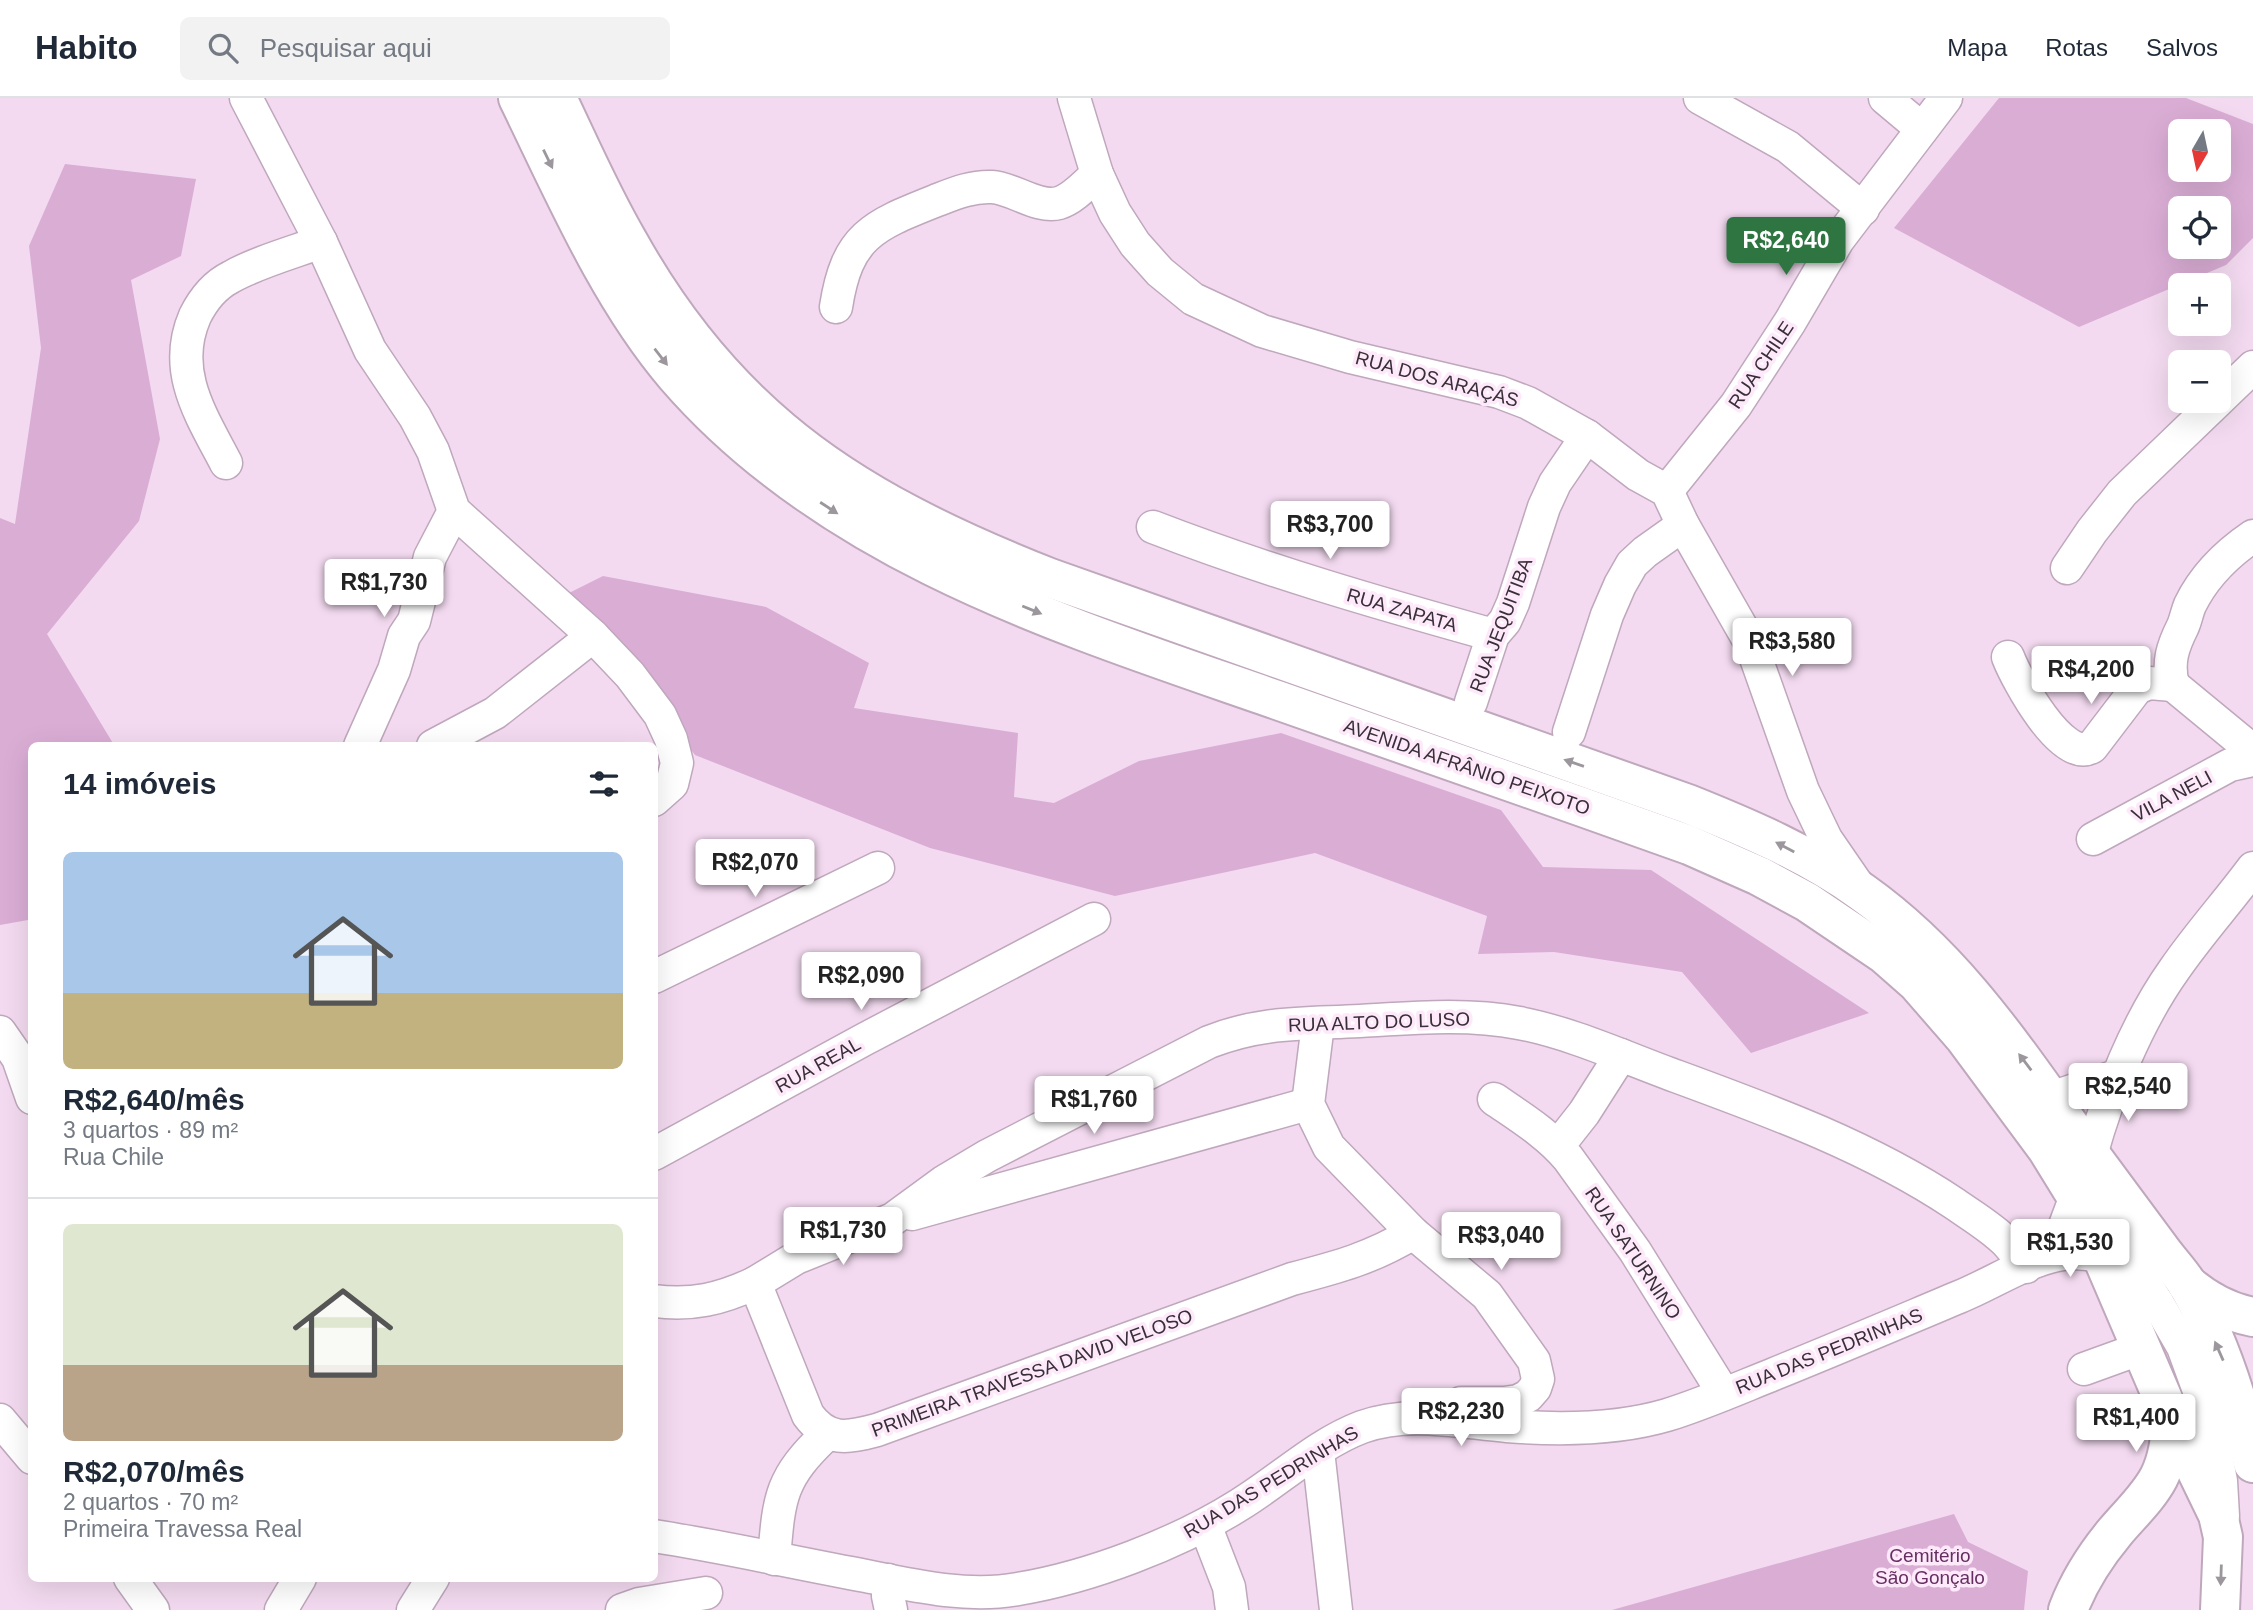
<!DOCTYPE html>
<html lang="pt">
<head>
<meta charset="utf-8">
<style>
	body { margin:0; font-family:Helvetica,sans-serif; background:#f2f2f3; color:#1f2937; height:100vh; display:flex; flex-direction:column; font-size:26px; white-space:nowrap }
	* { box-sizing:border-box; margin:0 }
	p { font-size:23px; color:#747a83 }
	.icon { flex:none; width:38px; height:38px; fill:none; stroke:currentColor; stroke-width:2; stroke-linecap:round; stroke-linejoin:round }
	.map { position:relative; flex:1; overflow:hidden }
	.side { position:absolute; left:28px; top:644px; width:630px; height:840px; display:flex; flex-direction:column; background:#fff; border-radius:10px; box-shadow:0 7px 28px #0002 }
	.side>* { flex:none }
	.needle { width:46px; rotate:189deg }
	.controls { position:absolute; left:2168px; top:21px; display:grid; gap:14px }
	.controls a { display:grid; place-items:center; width:63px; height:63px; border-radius:10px; background:#fff; box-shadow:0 7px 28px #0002; font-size:35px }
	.price { position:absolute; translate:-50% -60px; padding:0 16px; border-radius:7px; background:#fff; color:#222; font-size:23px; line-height:46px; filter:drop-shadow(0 2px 4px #0008) }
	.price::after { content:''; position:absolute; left:50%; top:42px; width:21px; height:16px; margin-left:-10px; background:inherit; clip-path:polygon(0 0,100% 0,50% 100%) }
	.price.active { background:#2e7542; color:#fff }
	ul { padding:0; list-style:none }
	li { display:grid; align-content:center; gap:14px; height:371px; padding:0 35px }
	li+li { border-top:2px solid #e0e1e3 }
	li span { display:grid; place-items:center; height:217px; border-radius:10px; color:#555 }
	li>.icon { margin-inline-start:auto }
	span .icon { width:126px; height:126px; fill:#fffc; stroke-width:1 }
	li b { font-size:30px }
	h2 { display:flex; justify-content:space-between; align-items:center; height:84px; padding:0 35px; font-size:30px }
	header { display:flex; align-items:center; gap:42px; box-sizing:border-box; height:98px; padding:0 35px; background:#fff; border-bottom:2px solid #e0e1e3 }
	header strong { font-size:33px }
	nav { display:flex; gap:38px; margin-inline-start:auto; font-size:24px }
	.search { width:490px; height:63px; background:#f2f2f3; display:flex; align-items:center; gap:18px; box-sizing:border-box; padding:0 24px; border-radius:10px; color:#747a83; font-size:26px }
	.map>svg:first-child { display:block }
</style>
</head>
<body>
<header>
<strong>Habito</strong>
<div class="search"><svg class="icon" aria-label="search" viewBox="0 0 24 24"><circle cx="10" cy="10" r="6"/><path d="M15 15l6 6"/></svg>Pesquisar aqui</div>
<nav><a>Mapa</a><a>Rotas</a><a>Salvos</a></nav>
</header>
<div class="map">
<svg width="2253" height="1512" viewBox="0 0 2253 1512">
	<rect width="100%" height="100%" fill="#f3daf0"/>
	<g fill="#daadd5" fill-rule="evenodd">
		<path d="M1999,0H2186L2253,26V140L2226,167L2079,229L1894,130ZM2180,33H2219V72H2180ZM2180,110H2219V149H2180Z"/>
		<path d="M65,66L196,81L181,158L131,182L160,341L139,423L47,536L114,647L32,648L31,814L28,822L0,827V420L15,426L41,250L29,148Z"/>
		<path d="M603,478L766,509L869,565L854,610L1018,635L1014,699L1054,705L1139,663L1281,635L1501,712L1543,769L1651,772L1869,915L1751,955L1682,874L1554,854L1478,856L1487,818L1315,755L1115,798L930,750L695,657L569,495Z"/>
		<path d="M1954,1416L1968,1444L2028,1473L2024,1512H1612Z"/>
	</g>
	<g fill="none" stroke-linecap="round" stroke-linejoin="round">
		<g stroke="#bfa7bc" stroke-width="35">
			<g id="minor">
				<path d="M246,0L321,144L370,252L415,319L433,353L454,413L593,538L630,577L660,617L671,641L677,665L672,686L654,702"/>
				<path d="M1074,0L1097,76L1115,115L1135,146L1160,174L1193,201L1262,233L1350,259L1499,294L1528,305L1587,338L1638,377L1667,393L1683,427L1751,546L1803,693L1826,741L1859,789"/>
				<path d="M1700,0L1788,49L1863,111"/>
				<path d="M1885,0L1922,31"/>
				<path d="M836,209C847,138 872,128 935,103C953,96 971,88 992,89C1013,90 1038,111 1059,105C1073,101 1086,86 1097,76"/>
				<path d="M226,365C201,317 171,273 195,218C203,202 215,187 231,179C255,165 294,154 321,144"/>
				<path d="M1667,393L1736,307L1790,224L1838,142L1946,0"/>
				<path d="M1153,429C1264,472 1378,505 1493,537"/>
				<path d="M2067,470L2092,433L2122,395L2253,269"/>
				<path d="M2008,559C2017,582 2062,666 2092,649L2137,590L2149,585L2173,587"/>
				<path d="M2173,587C2167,564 2173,548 2183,528C2186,521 2187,514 2190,507C2204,478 2228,455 2253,438"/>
				<path d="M2173,587L2253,653"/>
				<path d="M1471,604L1493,537L1505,523L1513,505L1544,409L1555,385L1587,338"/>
				<path d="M1569,634L1607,517L1620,487L1632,466L1645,454L1683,427"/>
				<path d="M360,648L394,572L404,538L414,523L430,459L454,413"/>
				<path d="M433,648L495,615L593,538"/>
				<path d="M2093,741L2230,667L2253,662"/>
				<path d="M654,879L878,770"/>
				<path d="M1318,926L1308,1006L1329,1049L1413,1135L1487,1197L1534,1263L1538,1281L1535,1290L1528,1298L1518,1303L1504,1305H1461"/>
				<path d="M0,934L18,960L32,1000"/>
				<path d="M2051,1000L2119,977"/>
				<path d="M1494,1001C1520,1019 1548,1036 1568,1060L1635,1153L1724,1296"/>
				<path d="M1558,1048L1584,1015L1621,957"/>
				<path d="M654,1056L865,941L1094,821"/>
				<path d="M2091,1057C2108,996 2137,924 2174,872C2198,837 2227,805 2253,770"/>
				<path d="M2090,1103L2157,1204L2183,1249L2209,1320L2221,1383L2223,1418"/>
				<path d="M912,1116L1308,1006"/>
				<path d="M1413,1135C1372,1160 1338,1169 1292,1181L877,1332C847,1340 828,1344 808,1317L755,1185L796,1160L893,1121L945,1083L987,1058L1209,944C1262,923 1305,926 1360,923C1412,920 1468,915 1519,925C1568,934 1624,959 1670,976C1768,1012 1868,1048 1955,1106C1972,1118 1991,1129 2006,1144C2013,1151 2019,1161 2026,1169"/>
				<path d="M2036,1163L2064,1130L2076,1098"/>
				<path d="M654,1203C692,1208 721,1201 755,1185"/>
				<path d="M2084,1271L2142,1250"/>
				<path d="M0,1322L32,1360"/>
				<path d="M1318,1353L1336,1512"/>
				<path d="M1205,1427L1229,1489L1232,1512"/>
				<path d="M654,1438C725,1449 795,1465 866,1478C915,1488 968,1500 1018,1491C1090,1479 1177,1446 1239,1407C1280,1382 1317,1346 1362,1329C1408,1312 1459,1324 1507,1328C1559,1332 1616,1332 1667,1317C1703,1306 1739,1290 1774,1276C1836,1251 1897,1225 1959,1199C1989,1187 2026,1163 2057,1157C2073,1154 2087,1155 2103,1159"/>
				<path d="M774,1461C779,1399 780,1380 827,1336"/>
				<path d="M130,1480L153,1512"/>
				<path d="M888,1482V1498L891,1512"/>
				<path d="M281,1512L300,1480"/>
				<path d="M413,1512L433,1480"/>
				<path d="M622,1512L639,1506L706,1495"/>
			</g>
		</g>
		<g stroke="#bfa7bc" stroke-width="42">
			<g id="major">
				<path d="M518,0C563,92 609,200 676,278C830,456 1062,527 1277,602C1415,650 1552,698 1689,747L1759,778L1807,804L1884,856L1917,885L1964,939L2047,1051L2076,1098L2172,1322L2218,1417L2223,1439L2220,1512"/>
				<path d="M557,0C580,48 601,97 628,143C667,213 719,280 781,332C859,398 956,443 1050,480L1688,706C1748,730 1809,756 1862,794C1962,865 2022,963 2093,1060C2115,1090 2137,1119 2159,1149C2168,1162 2180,1174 2188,1187C2220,1243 2239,1303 2253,1365"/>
				<path d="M2187,1186C2207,1203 2227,1214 2253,1219"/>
				<path d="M2068,1512C2079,1483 2095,1458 2115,1434C2130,1416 2148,1400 2159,1379C2168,1361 2170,1342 2172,1322"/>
			</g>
		</g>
		<use href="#minor" stroke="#fff" stroke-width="32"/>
		<use href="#major" stroke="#fff" stroke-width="38"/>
	</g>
	<defs><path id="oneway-solid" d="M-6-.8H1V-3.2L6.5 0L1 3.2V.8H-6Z" transform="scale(1.75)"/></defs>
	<g fill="#9c979c">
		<use href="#oneway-solid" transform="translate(548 61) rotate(64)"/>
		<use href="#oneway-solid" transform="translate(661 259) rotate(52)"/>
		<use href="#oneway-solid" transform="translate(829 410) rotate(33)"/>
		<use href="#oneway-solid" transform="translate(1032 512) rotate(22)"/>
		<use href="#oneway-solid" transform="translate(1574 665) rotate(-161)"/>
		<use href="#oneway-solid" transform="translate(1785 749) rotate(-152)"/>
		<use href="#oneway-solid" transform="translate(2025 964) rotate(-127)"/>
		<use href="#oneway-solid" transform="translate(2219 1253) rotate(-114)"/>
		<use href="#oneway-solid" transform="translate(2221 1477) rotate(92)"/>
	</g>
	<g text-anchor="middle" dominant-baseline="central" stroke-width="7" stroke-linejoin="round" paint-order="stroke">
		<g font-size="19" fill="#392f38" stroke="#fde9fa">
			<text transform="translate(1761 267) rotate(-56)">RUA CHILE</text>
			<text transform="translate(1437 281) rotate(15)">RUA DOS ARAÇÁS</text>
			<text transform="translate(1402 512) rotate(16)">RUA ZAPATA</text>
			<text transform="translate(1501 527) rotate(-69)">RUA JEQUITIBA</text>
			<text transform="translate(1467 669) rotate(19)">AVENIDA AFRÂNIO PEIXOTO</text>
			<text transform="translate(2172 698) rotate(-28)">VILA NELI</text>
			<text transform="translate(1379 924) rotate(-2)">RUA ALTO DO LUSO</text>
			<text transform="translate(818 967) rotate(-29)">RUA REAL</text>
			<text transform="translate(1633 1155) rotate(56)">RUA SATURNINO</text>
			<text transform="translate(1829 1253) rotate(-22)">RUA DAS PEDRINHAS</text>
			<text transform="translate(1032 1275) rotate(-20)">PRIMEIRA TRAVESSA DAVID VELOSO</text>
			<text transform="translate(1271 1384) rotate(-31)">RUA DAS PEDRINHAS</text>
		</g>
		<g font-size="19" fill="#662f62" stroke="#fde9fa">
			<text x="1930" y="1457">Cemitério<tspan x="1930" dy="22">São Gonçalo</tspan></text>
		</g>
	</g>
</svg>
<div class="controls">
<a><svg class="needle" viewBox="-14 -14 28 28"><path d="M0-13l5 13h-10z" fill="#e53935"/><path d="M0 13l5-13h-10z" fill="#747a83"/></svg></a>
<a><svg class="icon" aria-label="locate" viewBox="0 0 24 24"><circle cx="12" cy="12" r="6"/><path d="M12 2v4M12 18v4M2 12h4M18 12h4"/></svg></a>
<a>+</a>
<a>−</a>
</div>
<b class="price active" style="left:1786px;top:179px">R$2,640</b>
<b class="price" style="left:1330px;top:463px">R$3,700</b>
<b class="price" style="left:384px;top:521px">R$1,730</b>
<b class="price" style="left:1792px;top:580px">R$3,580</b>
<b class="price" style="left:2091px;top:608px">R$4,200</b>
<b class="price" style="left:755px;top:801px">R$2,070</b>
<b class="price" style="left:861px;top:914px">R$2,090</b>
<b class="price" style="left:2128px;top:1025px">R$2,540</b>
<b class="price" style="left:1094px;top:1038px">R$1,760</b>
<b class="price" style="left:843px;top:1169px">R$1,730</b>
<b class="price" style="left:1501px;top:1174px">R$3,040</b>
<b class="price" style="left:2070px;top:1181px">R$1,530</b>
<b class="price" style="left:1461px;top:1350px">R$2,230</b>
<b class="price" style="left:2136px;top:1356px">R$1,400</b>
<section class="side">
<h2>14 imóveis<svg class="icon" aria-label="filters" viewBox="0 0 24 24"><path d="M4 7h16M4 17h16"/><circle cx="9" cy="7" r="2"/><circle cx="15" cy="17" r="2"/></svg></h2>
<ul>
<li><span style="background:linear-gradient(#a9c7e8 65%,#c2b280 0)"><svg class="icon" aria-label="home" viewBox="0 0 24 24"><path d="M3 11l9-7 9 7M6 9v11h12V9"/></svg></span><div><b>R$2,640/mês</b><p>3 quartos · 89 m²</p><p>Rua Chile</p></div></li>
<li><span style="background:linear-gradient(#dfe7d0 65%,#b9a48a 0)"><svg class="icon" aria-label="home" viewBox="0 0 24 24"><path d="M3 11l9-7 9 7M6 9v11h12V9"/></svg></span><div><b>R$2,070/mês</b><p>2 quartos · 70 m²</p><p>Primeira Travessa Real</p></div></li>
</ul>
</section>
</div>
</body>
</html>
